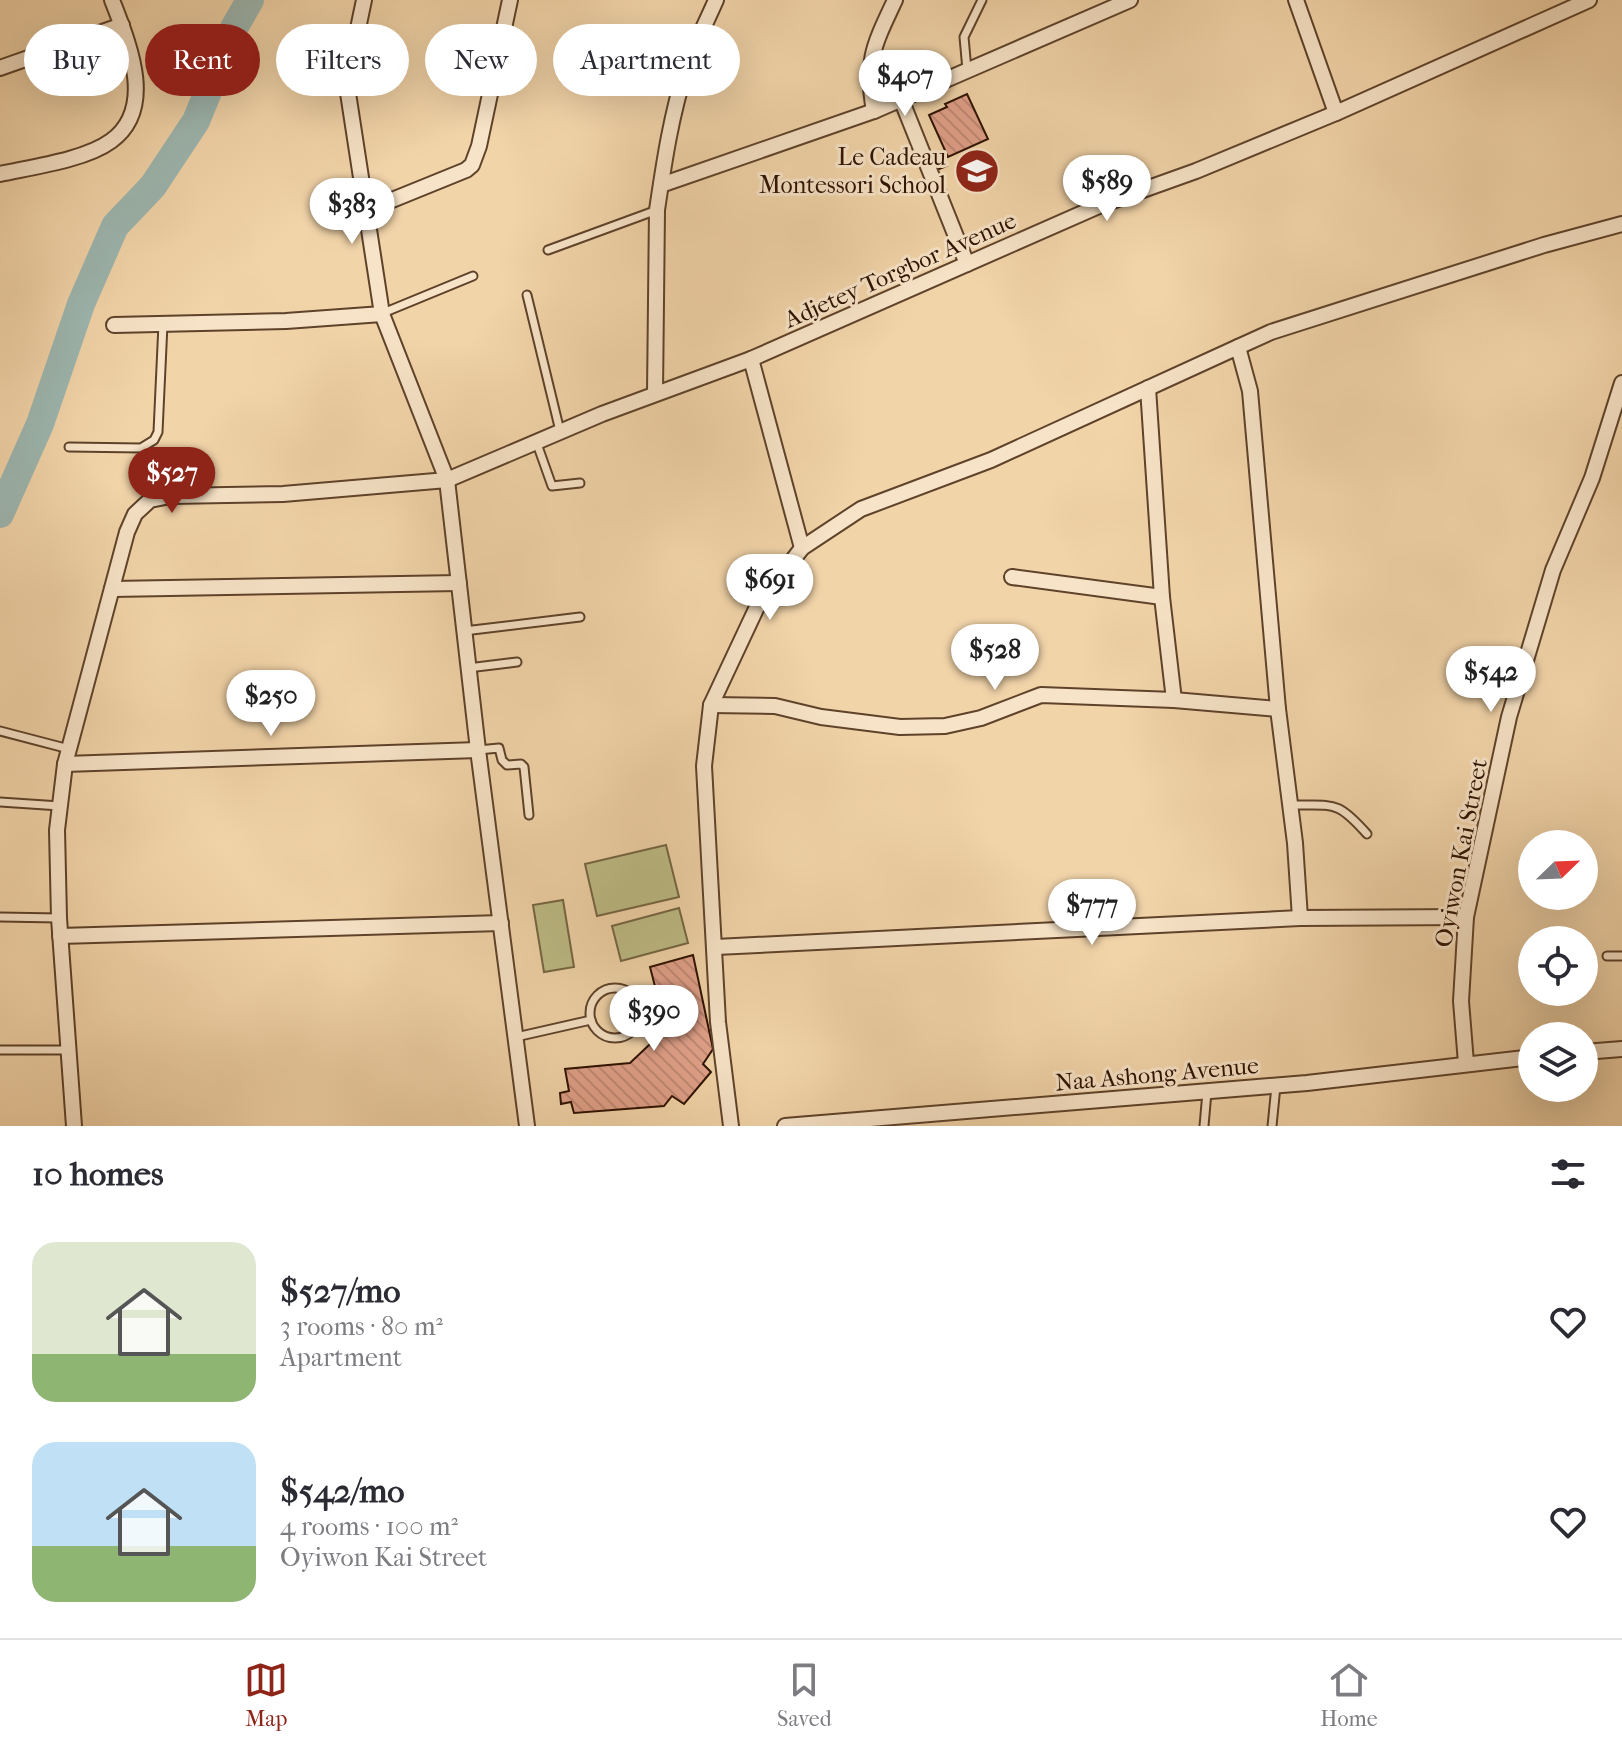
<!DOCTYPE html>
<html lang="en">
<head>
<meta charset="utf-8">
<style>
	body { margin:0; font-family:"IM FELL French Canon",serif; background:#f7f7f7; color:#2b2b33; height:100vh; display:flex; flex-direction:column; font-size:30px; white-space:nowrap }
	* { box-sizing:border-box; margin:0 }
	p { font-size:26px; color:#7c7c81 }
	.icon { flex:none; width:44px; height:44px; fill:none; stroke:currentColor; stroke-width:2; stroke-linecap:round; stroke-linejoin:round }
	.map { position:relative; height:1126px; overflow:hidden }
	.details { display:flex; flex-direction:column; background:#fff; flex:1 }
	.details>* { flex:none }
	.banner { position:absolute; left:24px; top:24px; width:800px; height:72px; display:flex; gap:16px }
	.needle { width:52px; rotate:67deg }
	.controls { position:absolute; left:1518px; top:830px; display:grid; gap:16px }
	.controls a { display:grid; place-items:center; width:80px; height:80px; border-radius:50%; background:#fff; box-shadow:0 8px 32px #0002; font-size:40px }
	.price { position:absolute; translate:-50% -68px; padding:0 18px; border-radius:28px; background:#fff; color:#222; font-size:26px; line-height:52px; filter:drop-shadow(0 2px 4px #0008) }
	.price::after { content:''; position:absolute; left:50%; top:48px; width:24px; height:18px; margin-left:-12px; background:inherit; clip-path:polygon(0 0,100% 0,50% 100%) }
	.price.active { background:#8f2418; color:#fff }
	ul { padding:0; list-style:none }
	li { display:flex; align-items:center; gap:24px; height:200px; padding:0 32px }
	li span { display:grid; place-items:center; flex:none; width:224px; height:160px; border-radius:24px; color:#555 }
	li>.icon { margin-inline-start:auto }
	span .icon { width:96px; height:96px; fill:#fffc; stroke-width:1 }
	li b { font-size:34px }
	h2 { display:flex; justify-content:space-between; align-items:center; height:96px; padding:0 32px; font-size:34px }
	.tag { padding:0 28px; border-radius:36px; background:#fff; box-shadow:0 8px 32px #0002; font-size:28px; line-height:72px }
	.tag.active { background:#8f2418; color:#fff }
	.tab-bar { display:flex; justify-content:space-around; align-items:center; height:112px; border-top:2px solid #e1e1e2; background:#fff; font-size:22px; color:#7c7c81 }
	.tab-bar a { display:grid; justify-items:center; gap:4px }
	.tab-bar .active { color:#8f2418 }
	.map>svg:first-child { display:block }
</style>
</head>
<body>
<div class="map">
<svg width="1622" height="1126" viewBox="0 0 1622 1126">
	<defs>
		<pattern id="building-back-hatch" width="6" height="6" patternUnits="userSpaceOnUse" patternTransform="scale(2)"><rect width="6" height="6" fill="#e0a089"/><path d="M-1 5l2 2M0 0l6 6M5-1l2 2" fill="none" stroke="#c08974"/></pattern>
	</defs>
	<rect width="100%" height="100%" fill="#f2d4a9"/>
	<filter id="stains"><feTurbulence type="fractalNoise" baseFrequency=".0025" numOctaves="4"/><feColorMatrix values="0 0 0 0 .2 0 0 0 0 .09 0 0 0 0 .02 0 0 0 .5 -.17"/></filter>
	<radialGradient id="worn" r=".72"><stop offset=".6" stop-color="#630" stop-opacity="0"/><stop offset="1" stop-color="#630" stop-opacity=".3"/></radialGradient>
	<g fill="#bdbc86" stroke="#756643" stroke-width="2">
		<path d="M666,845L679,897L597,916L585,864Z"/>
		<path d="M563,900L574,967L544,972L533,905Z"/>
		<path d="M679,908L688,943L621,961L612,926Z"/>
	</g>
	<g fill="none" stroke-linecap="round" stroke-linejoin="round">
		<path stroke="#9db7b1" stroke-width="28" d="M0,514L40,424L81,304L115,226L153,186L196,121L234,28L250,0"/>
	</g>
	<g fill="url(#building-back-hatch)" stroke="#2d1100" stroke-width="2">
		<path d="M967,94L988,139L948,157L929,115L947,107L945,104Z"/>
		<path d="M941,151L947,166L934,171L928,156Z"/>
		<path d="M693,955L713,1049L703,1064L711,1072L684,1104L672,1096L664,1106L574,1113L571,1102L561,1104L560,1093L569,1091L565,1069L630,1063L666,1029L650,967Z"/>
	</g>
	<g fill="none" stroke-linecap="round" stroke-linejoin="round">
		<g stroke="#5e422a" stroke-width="11">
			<g id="lane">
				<path d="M967,70L964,37L982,0"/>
				<path d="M548,250L657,210"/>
				<path d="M527,295L560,431"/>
				<path d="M383,313L473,276"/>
				<path d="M536,441L552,486L580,483"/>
				<path d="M69,447L141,448L154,440L158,432L163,324"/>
				<path d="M464,631L580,617"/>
				<path d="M468,668L517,662"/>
				<path d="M0,731L69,749"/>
				<path d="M478,750L499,748L502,760L507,765L521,764L524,767L529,815"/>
				<path d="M0,802L60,806"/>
				<path d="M1290,805C1334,806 1336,799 1367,834"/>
				<path d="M0,917L59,918"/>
				<path d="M1607,956H1622"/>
				<circle cx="615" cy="1013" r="25"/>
				<path d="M516,1037L591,1020"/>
				<path d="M0,1050H68"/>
				<path d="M1204,1126L1207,1092"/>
				<path d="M1272,1126L1276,1086"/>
			</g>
		</g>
		<g stroke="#5e422a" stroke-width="18">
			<g id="street">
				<path d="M364,0L351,62L348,93L382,314L447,480L478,750L527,1126"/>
				<path d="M1296,0L1336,113"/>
				<path d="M0,68L122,25"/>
				<path d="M901,99L967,264"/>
				<path d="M874,111C865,60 874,45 895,0"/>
				<path d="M0,174C32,167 85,160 111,141C157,108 128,42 112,0"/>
				<path d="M661,185L874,111L1130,0"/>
				<path d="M365,211L466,170L472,165L479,146L510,0"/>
				<path d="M114,325L286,321L382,314"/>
				<path d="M1238,347L1271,332L1544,245L1622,224"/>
				<path d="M751,359L802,548"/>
				<path d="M1148,388L1162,597L1174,700"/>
				<path d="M655,393L657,210C664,163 671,115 686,69C694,46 706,23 716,0"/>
				<path d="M1012,577L1162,597"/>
				<path d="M112,589L459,583"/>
				<path d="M711,705L775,706L821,717L900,727L945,726L981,718L1041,695L1174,700L1278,709"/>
				<path d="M65,764L478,750"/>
				<path d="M60,936L501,923"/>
				<path d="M716,947L1300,918L1466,917"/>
				<path d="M1584,1052L1622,1049"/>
				<path d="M1466,1063L1461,1001L1466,917L1509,717L1553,570L1592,478L1622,383"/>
				<path d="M74,1126L59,918L57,830L65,764L127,532L135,514L150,500L170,496L283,494L447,480L602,414L751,359L1101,205L1196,171L1336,113L1589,0"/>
				<path d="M731,1126L718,1022L704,766L711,705L757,607L802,548L861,509L991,460L1238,347L1250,391L1278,709L1295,843L1300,918"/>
				<path d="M785,1126L1307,1083L1532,1057"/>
			</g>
		</g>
		<use href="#lane" stroke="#f7e3c7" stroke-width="7"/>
		<use href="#street" stroke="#f7e3c7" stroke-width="14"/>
	</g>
	<defs>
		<g id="school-disc" transform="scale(2.3)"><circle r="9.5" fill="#8f2418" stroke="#f7e3c7"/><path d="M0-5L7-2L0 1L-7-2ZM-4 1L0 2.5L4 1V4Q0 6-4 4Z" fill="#fff"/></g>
	</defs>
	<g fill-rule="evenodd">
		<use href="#school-disc" x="977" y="171"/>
	</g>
	<g text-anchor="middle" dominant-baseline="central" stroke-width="6" stroke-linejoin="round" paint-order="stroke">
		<g font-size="24" fill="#2d1100" stroke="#f7e3c7" text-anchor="end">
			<text x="946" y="157">Le Cadeau<tspan x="946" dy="28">Montessori School</tspan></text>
		</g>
		<g font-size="24" fill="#2d1100" stroke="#f7e3c7">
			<text transform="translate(900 270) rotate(-24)">Adjetey Torgbor Avenue</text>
			<text transform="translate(1461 853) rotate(-79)">Oyiwon Kai Street</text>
			<text transform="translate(1157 1074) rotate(-5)">Naa Ashong Avenue</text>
		</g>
	</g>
	<rect width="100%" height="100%" filter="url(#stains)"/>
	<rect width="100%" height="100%" fill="url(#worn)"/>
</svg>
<div class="controls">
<a><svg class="needle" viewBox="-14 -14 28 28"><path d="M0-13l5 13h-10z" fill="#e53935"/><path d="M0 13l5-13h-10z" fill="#7c7c81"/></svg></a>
<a><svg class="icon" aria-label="locate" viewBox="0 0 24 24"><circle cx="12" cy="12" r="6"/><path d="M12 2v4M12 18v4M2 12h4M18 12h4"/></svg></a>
<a><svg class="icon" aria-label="layers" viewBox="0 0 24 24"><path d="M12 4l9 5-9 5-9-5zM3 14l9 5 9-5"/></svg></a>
</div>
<b class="price" style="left:905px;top:118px">$407</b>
<b class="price" style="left:1107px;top:223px">$589</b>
<b class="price" style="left:352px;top:246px">$383</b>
<b class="price active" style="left:172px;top:515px">$527</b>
<b class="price" style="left:770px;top:622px">$691</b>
<b class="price" style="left:995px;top:692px">$528</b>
<b class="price" style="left:1491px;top:714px">$542</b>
<b class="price" style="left:271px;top:738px">$250</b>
<b class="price" style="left:1092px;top:947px">$777</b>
<b class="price" style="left:654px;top:1053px">$390</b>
<div class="banner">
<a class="tag">Buy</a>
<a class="tag active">Rent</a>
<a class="tag">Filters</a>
<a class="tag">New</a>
<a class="tag">Apartment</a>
</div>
</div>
<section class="details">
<h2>10 homes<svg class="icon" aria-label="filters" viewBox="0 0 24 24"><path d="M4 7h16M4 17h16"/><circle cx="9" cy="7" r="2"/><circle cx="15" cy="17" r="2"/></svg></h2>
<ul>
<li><span style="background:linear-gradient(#dfe7d0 70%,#8fb573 0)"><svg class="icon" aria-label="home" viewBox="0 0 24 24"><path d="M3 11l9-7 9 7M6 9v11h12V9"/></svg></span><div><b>$527/mo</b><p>3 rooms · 80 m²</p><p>Apartment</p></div><svg class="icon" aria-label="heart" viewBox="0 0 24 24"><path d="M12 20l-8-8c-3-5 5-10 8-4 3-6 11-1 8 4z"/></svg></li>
<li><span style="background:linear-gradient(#bfe0f5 65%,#8fb573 0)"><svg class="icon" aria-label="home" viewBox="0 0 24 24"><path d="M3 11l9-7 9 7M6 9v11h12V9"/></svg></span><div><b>$542/mo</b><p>4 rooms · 100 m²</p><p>Oyiwon Kai Street</p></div><svg class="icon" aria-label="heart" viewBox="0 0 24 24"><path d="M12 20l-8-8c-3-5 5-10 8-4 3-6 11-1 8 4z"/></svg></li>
</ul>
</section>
<nav class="tab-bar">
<a class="active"><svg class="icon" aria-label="map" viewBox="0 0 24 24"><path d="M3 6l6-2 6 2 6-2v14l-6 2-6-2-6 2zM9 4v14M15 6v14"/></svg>Map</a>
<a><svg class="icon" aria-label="saved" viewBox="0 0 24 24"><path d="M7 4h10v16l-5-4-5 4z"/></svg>Saved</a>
<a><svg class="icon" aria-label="home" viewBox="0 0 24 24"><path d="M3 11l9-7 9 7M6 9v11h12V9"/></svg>Home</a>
</nav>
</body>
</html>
